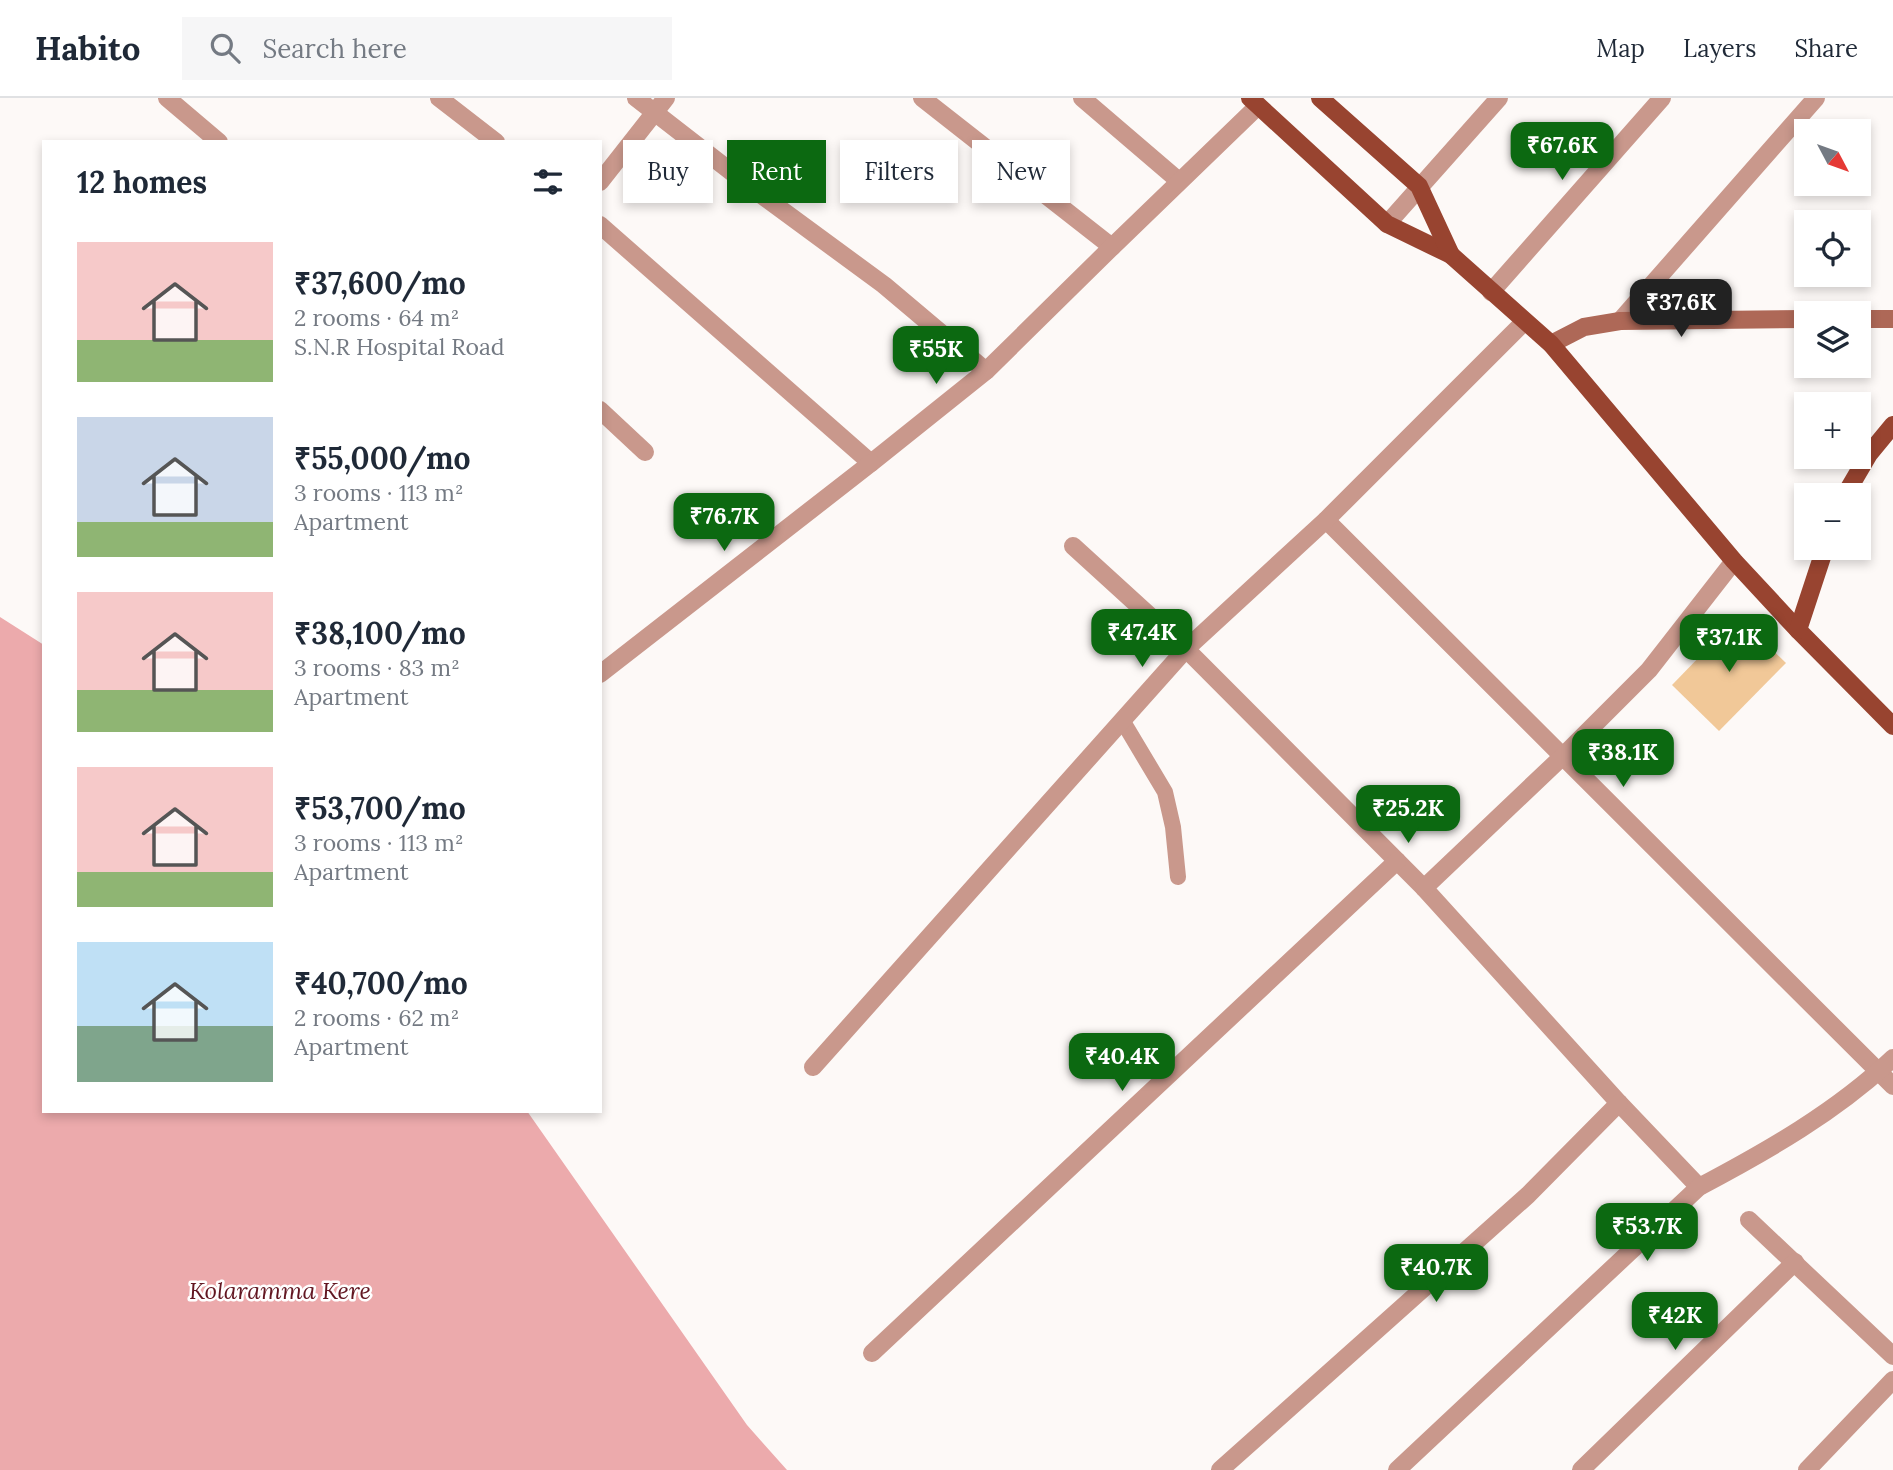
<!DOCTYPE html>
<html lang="en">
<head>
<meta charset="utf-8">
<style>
	body { margin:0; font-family:Lora,serif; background:#f6f6f7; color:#1f2937; height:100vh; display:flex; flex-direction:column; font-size:26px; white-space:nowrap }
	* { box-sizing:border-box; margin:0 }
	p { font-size:23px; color:#747a83 }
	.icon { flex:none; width:38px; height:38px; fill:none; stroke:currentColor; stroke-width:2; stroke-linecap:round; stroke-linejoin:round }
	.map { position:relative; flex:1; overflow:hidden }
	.side { position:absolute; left:42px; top:42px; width:560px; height:973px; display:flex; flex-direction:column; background:#fff; border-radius:0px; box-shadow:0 4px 10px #0003 }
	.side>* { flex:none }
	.guide { position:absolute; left:623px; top:42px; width:665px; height:63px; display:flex; gap:14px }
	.needle { width:46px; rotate:131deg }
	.fabs { position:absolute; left:1794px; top:21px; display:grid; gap:14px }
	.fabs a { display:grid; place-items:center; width:77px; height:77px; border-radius:0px; background:#fff; box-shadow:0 4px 10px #0003; font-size:35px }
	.price { position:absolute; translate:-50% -60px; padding:0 16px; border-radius:14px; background:#0c6911; color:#fff; font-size:23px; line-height:46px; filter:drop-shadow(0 2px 4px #0008) }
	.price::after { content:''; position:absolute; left:50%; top:42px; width:21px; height:16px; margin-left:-10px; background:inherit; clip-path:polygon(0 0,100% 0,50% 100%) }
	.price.selected { background:#222; color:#fff }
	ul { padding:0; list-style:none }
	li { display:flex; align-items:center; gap:21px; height:175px; padding:0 35px }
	li span { display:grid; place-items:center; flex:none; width:196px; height:140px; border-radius:0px; color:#555 }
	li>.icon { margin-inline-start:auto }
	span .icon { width:84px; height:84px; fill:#fffc; stroke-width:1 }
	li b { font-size:30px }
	h2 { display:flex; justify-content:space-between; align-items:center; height:84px; padding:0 35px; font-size:30px }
	.pill { padding:0 24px; border-radius:0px; background:#fff; box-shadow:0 4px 10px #0003; font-size:24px; line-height:63px }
	.pill.selected { background:#0c6911; color:#fff }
	header { display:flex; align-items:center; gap:42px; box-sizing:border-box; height:98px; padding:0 35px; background:#fff; border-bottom:2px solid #e0e1e3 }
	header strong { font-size:33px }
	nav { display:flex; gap:38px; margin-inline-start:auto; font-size:24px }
	.search { width:490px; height:63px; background:#f6f6f7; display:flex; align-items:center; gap:18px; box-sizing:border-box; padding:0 24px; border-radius:0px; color:#747a83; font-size:26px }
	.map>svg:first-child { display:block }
</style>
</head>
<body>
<header>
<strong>Habito</strong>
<div class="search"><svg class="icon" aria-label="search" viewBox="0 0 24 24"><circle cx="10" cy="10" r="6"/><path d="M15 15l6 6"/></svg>Search here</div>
<nav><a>Map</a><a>Layers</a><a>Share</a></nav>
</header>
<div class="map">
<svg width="1893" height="1372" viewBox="0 0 1893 1372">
	<rect width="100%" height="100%" fill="#fdf9f7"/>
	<path fill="#ecaaac" d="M0,519L44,547V1013H527L747,1327L787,1372H0Z"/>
	<path fill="#f1c898" d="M1738,519L1786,565L1719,633L1672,587Z"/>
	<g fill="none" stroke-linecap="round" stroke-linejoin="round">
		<path stroke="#c9988c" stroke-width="16" d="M1122,622L1165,694L1173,729L1178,779"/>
		<g stroke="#c9988c" stroke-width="18">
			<path d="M167,0L219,44"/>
			<path d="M439,0L496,44"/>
			<path d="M636,0L756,93L884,187L986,273"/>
			<path d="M922,0L1112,149"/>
			<path d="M1082,0L1179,83"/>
			<path d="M600,84L666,0"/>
			<path d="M1387,126L1499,0"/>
			<path d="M600,127L871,365L986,273L1112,149L1258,8"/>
			<path d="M1491,194L1662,0"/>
			<path d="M1620,223L1816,0"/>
			<path d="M600,312L645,354"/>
			<path d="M1326,422L1893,988"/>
			<path d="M1073,448L1186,551L1424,790L1619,1005L1699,1089"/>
			<path d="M600,576L871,365"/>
			<path d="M1424,790L1563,658L1649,572L1734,463"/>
			<path d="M813,969L1186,551L1326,422L1524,224"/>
			<path d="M1749,1122L1893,1258"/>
			<path d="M872,1255L1397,763"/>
			<path d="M1220,1372L1528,1097L1619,1005"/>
			<path d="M1397,1372L1699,1089C1767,1053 1836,1014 1893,960"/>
			<path d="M1581,1372L1795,1164"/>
			<path d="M1807,1372L1893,1282"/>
		</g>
		<g stroke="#ae6857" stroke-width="18">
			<path d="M1858,221H1893"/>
			<path d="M1551,246L1584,229L1620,223L1806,221"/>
		</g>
		<g stroke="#984430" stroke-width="18">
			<path d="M1250,0L1387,126L1451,157L1551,246L1734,463L1798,532L1893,628"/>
			<path d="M1320,0L1419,88L1451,157"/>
			<path d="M1845,397L1869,356L1893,327"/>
			<path d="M1798,532L1825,450"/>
		</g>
	</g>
	<g text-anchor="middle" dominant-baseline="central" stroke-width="5" stroke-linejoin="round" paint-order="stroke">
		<g font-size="24" font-style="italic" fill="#621621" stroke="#fff">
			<text x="280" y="1192">Kolaramma Kere</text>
		</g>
	</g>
</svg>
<div class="fabs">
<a><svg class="needle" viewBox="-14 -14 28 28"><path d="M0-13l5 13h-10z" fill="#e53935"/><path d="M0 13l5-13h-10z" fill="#747a83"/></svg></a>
<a><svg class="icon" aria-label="locate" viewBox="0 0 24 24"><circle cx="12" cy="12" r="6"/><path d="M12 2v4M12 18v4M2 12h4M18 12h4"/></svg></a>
<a><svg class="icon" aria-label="layers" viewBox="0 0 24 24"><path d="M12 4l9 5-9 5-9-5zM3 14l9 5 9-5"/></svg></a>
<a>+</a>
<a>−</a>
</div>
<b class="price" style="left:1562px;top:84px">₹67.6K</b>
<b class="price selected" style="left:1681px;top:241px">₹37.6K</b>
<b class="price" style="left:936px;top:288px">₹55K</b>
<b class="price" style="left:724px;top:455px">₹76.7K</b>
<b class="price" style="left:1142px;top:571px">₹47.4K</b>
<b class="price" style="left:1729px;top:576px">₹37.1K</b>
<b class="price" style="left:1623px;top:691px">₹38.1K</b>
<b class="price" style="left:1408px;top:747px">₹25.2K</b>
<b class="price" style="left:1122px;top:995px">₹40.4K</b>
<b class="price" style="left:1647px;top:1165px">₹53.7K</b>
<b class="price" style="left:1436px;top:1206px">₹40.7K</b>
<b class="price" style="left:1675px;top:1254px">₹42K</b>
<div class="guide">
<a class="pill">Buy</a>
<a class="pill selected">Rent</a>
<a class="pill">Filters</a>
<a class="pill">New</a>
</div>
<section class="side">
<h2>12 homes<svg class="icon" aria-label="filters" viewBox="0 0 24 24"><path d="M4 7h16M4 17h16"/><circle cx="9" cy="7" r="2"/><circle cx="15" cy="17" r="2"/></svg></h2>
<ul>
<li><span style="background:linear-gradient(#f6c9c9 70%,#8fb573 0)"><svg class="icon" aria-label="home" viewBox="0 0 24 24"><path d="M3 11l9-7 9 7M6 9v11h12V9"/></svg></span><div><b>₹37,600/mo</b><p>2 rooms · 64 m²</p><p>S.N.R Hospital Road</p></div></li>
<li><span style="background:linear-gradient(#c9d6e8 75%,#8fb573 0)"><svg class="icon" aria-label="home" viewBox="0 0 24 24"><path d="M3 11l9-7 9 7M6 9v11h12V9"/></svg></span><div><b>₹55,000/mo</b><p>3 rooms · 113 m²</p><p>Apartment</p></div></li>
<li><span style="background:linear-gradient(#f6c9c9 70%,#8fb573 0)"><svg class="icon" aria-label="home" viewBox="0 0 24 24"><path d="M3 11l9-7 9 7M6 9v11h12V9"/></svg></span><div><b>₹38,100/mo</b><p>3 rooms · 83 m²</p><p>Apartment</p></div></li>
<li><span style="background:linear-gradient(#f6c9c9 75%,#8fb573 0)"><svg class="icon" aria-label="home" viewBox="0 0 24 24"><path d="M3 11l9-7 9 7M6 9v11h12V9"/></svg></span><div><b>₹53,700/mo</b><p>3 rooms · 113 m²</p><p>Apartment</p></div></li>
<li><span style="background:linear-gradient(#bfe0f5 60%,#7fa58c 0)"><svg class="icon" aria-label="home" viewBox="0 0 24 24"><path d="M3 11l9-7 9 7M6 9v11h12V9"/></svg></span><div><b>₹40,700/mo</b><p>2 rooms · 62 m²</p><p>Apartment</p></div></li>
</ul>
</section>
</div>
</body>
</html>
